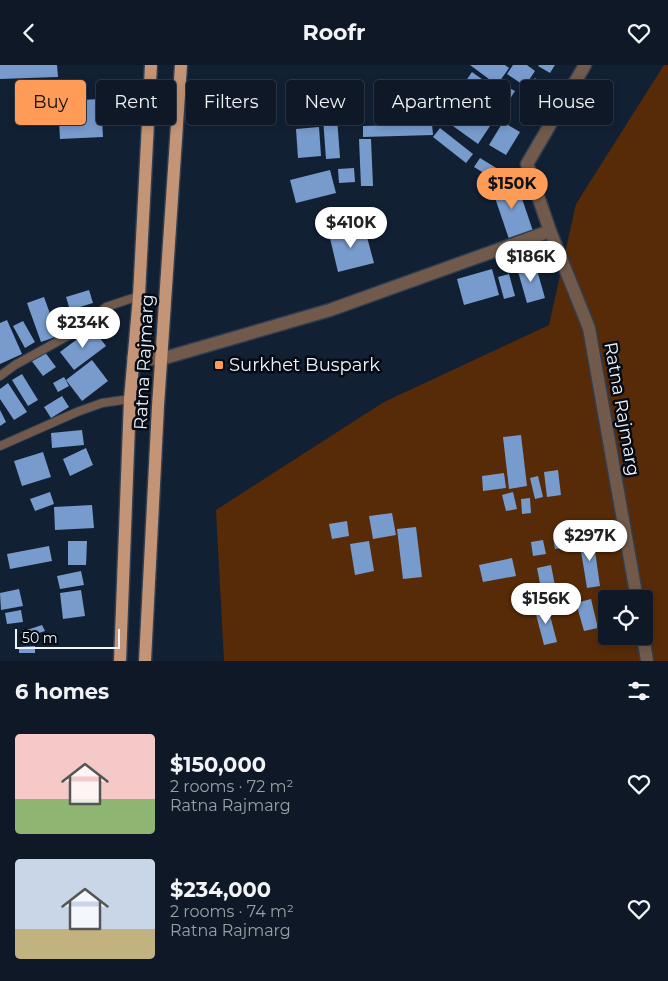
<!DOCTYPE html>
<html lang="en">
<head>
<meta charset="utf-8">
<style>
	body { margin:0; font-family:Montserrat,sans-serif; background:#1c2533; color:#f1f3f6; height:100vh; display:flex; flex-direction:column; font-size:19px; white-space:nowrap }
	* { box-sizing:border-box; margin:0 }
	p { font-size:16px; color:#9ba0a7 }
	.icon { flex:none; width:28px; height:28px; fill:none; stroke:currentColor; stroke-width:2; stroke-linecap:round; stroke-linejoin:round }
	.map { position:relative; height:596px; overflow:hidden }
	.sheet { display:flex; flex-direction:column; background:#0e1827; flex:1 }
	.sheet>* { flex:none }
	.top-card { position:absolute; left:15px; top:15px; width:639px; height:45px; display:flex; gap:10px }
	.controls { position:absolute; left:598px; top:525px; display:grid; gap:10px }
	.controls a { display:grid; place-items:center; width:55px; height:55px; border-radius:5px; background:#0e1827; box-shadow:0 2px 8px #0003,0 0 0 1px #2e3744; font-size:25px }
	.scale { position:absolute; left:15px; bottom:12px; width:105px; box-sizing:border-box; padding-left:5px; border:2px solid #eef4fd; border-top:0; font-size:14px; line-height:18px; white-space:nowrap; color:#eef4fd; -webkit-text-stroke:4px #050a13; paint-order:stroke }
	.price { position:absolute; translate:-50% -42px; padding:0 11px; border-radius:18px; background:#fff; color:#222; font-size:16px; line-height:32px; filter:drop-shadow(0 1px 2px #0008) }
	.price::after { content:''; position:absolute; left:50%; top:30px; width:15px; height:11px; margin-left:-8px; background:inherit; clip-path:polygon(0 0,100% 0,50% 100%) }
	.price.selected { background:#fe9c57; color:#111 }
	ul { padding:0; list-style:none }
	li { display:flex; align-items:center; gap:15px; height:125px; padding:0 15px }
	li span { display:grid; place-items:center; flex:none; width:140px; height:100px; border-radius:5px; color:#555 }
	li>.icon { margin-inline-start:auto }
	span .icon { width:60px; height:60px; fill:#fffc; stroke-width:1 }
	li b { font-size:21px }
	h2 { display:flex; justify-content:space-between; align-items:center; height:60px; padding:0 15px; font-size:21px }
	.pill { padding:0 18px; border-radius:5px; background:#0e1827; box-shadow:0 2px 8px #0003,0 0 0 1px #2e3744; font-size:18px; line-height:45px }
	.pill.selected { background:#fe9c57; color:#111 }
	header { display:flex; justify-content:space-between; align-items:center; height:65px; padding:0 15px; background:#0e1827; font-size:22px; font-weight:700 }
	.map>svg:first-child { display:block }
</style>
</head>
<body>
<header><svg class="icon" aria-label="back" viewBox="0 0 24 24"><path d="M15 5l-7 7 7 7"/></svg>Roofr<svg class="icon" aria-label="heart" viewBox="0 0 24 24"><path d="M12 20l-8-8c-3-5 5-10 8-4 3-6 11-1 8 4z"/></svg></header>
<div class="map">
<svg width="668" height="596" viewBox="0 0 668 596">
	<rect width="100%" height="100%" fill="#122034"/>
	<path fill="#572b07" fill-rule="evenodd" d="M664,0H668V596H224L216,445L384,337L549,260L576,139ZM606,534H644V571H606Z"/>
	<g fill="#789bcd">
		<path d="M0,0H57L58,12L0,14Z"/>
		<path d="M470,0H505L509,3L497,20Z"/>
		<path d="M513,0H527L535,6L525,21L507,9Z"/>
		<path d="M539,0H555L550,8L538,1Z"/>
		<path d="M472,7L486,17L475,33L461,23Z"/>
		<path d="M535,13L553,33L541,45L522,25Z"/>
		<path d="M500,18L515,26L505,42L491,34Z"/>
		<path d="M101,34L103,72L60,74L58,36Z"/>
		<path d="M458,38L490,61L478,79L446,56Z"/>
		<path d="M337,52L340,93L326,94L323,53Z"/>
		<path d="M503,57L520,67L506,90L489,80Z"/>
		<path d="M432,59L433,70L363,72V61Z"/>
		<path d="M319,62L321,91L298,93L296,64Z"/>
		<path d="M440,63L473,89L466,98L433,72Z"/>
		<path d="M359,74H371L373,121H361Z"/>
		<path d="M480,93L506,109L500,118L474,102Z"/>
		<path d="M354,103L355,117L339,118L338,104Z"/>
		<path d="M330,105L336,128L296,138L290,115Z"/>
		<path d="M516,116L533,166L509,174L492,124Z"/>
		<path d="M364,161L374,198L338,207L329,169Z"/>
		<path d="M527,191L529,196L520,199L518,194Z"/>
		<path d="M535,198L545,233L527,238L517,203Z"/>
		<path d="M492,204L499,230L464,240L457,214Z"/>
		<path d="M509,209L515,231L504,234L498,212Z"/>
		<path d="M89,225L93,238L70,245L66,232Z"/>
		<path d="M44,232L58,271L41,277L27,238Z"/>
		<path d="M7,255L22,289L0,299V258Z"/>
		<path d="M23,256L35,277L25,283L13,261Z"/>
		<path d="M92,263L106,281L74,305L60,287Z"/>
		<path d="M44,286L56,302L43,311L31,295Z"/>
		<path d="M92,295L108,316L82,336L66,315Z"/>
		<path d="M22,309L38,335L28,341L12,315Z"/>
		<path d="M64,312L69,321L58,327L53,318Z"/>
		<path d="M8,318L27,347L14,355L0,334V324Z"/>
		<path d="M62,331L69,342L51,353L44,342Z"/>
		<path d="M0,345L6,357L0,361Z"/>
		<path d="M82,365L84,380L52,383L51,368Z"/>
		<path d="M521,370L527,421L509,424L503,372Z"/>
		<path d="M86,383L93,400L70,411L63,394Z"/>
		<path d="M43,387L51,412L22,421L14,396Z"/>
		<path d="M558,405L561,430L547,432L544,407Z"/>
		<path d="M504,408L506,423L483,426L482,411Z"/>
		<path d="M538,411L543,432L535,434L530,413Z"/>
		<path d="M50,427L54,439L35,446L30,434Z"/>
		<path d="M513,427L517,444L506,446L502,430Z"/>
		<path d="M530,433L531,448L522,449L521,434Z"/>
		<path d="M92,440L94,463L55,465L54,442Z"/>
		<path d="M392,448L396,470L373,474L369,451Z"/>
		<path d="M347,456L349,471L332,474L329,459Z"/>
		<path d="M416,462L422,512L403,514L397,464Z"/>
		<path d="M567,471L569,482L555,484L553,473Z"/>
		<path d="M593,472L600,521L587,523L579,474Z"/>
		<path d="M543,475L546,489L533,491L531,477Z"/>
		<path d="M68,476H87L86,500H68Z"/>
		<path d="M369,476L374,506L355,510L350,479Z"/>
		<path d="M49,481L52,496L10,504L7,489Z"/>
		<path d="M512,493L516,511L483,517L479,500Z"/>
		<path d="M551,500L557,531L543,534L537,503Z"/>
		<path d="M81,506L84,520L60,524L57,511Z"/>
		<path d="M19,524L23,541L1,545L0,528Z"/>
		<path d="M81,525L85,551L63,554L60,528Z"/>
		<path d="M591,534L598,563L584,566L576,538Z"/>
		<path d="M547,539L557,577L544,580L534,542Z"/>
		<path d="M21,545L23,557L7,559L5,548Z"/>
		<path d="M42,560L45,566L23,573L21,567Z"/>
		<path d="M35,581V588H19V582Z"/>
	</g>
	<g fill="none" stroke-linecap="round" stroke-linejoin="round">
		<g stroke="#313e50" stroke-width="10">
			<g id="service">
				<path d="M0,311L15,300L75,267L106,242L139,231"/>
				<path d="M0,381L77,347L102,338L130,334"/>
			</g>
		</g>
		<g stroke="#313e50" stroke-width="15">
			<g id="minor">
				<path d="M550,166L589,263L637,534"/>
				<path d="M133,293L161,294L330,245L550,166L527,99L585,0"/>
				<path d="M643,571L647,596"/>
			</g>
		</g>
		<g stroke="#313e50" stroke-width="15">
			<g id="primary">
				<path d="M120,596L130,334L139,231L151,0"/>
				<path d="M145,596L158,341L181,0"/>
			</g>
		</g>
		<use href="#service" stroke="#715a4b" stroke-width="8"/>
		<use href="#minor" stroke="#715a4b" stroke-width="12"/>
		<use href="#primary" stroke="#c39476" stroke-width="12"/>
	</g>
	<rect fill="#fe9c57" stroke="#050a13" stroke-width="2" x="214" y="295" width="10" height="10" rx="2.5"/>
	<g text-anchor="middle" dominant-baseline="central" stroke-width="5" stroke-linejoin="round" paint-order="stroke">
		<g font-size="18" fill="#eef4fd" stroke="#050a13">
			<text transform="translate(144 297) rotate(-87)">Ratna Rajmarg</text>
			<text transform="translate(622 344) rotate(80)">Ratna Rajmarg</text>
		</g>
		<g font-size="18" fill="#eef4fd" stroke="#050a13" text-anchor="start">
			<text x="229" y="300">Surkhet Buspark</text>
		</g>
	</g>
</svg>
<div class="controls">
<a><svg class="icon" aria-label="locate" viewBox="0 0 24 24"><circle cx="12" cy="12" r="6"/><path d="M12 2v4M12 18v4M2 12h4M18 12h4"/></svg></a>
</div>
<div class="scale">50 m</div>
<b class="price selected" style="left:512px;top:145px">$150K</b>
<b class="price" style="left:351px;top:184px">$410K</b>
<b class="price" style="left:531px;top:218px">$186K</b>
<b class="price" style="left:83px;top:284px">$234K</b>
<b class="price" style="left:590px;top:497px">$297K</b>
<b class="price" style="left:546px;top:560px">$156K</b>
<div class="top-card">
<a class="pill selected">Buy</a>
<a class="pill">Rent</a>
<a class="pill">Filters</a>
<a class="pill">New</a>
<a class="pill">Apartment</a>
<a class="pill">House</a>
</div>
</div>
<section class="sheet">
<h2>6 homes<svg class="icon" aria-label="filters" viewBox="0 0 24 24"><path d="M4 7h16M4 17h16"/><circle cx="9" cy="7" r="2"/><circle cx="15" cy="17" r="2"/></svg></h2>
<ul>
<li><span style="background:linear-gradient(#f6c9c9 65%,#8fb573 0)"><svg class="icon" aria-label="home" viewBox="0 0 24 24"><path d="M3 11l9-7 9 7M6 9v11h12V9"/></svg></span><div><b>$150,000</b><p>2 rooms · 72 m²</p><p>Ratna Rajmarg</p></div><svg class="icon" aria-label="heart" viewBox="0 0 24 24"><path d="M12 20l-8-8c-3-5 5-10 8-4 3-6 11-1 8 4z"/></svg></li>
<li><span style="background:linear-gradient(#c9d6e8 70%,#c2b280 0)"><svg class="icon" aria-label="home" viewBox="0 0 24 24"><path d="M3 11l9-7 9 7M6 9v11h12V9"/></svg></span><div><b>$234,000</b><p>2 rooms · 74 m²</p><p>Ratna Rajmarg</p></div><svg class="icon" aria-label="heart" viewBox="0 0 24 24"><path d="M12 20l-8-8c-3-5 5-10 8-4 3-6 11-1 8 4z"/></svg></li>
</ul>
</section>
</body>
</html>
